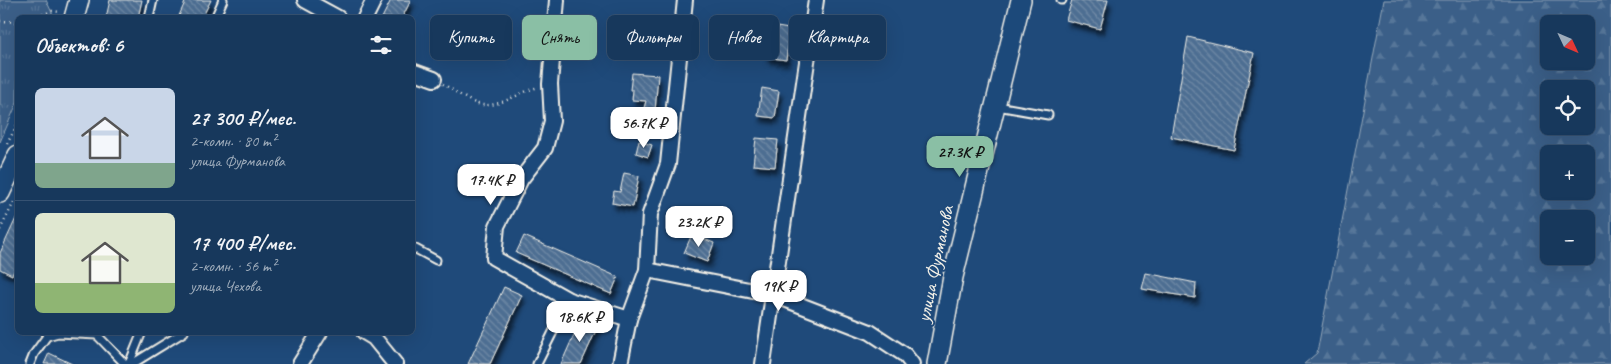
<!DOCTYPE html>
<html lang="ru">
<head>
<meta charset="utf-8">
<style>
	body { margin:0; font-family:Caveat,sans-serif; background:#203f62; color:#f1f3f6; height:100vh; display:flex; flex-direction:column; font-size:19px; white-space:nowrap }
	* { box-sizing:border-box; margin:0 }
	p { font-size:16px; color:#9eacbb }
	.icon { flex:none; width:28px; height:28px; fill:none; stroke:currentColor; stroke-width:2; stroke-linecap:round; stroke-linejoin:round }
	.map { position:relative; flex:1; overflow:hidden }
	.panel { position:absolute; left:15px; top:15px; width:400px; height:320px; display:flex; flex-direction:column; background:#17385c; border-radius:8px; box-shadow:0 5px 20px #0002,0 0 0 1px #365272 }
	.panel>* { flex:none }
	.hud { position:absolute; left:430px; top:15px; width:475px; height:45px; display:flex; gap:10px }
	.needle { width:32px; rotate:134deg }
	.controls { position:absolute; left:1540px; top:15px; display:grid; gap:10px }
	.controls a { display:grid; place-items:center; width:55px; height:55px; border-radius:8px; background:#17385c; box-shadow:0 5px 20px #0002,0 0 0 1px #365272; font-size:25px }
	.price { position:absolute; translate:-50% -42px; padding:0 11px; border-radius:10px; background:#fff; color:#222; font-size:16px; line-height:32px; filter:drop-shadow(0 1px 2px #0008) }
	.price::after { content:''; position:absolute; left:50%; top:30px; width:15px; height:11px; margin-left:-8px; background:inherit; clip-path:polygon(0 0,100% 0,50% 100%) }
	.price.selected { background:#8abfa5; color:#111 }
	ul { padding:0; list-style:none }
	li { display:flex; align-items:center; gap:15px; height:125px; padding:0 20px }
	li+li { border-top:1px solid #365272 }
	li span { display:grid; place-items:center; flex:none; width:140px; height:100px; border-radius:8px; color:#555 }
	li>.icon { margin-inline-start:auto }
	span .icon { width:60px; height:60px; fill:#fffc; stroke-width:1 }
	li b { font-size:21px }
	h2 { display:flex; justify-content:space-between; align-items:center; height:60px; padding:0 20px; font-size:21px }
	.tag { padding:0 18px; border-radius:8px; background:#17385c; box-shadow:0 5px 20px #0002,0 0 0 1px #365272; font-size:18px; line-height:45px }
	.tag.selected { background:#8abfa5; color:#111 }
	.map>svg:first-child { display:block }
</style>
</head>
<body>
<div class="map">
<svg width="1611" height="364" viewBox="0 0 1611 364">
	<defs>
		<pattern id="grass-tufts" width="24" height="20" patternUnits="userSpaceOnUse" patternTransform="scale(1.25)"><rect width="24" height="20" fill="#3a5f88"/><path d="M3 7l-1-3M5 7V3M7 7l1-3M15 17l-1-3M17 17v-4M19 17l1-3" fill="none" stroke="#577699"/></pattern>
		<pattern id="forest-firs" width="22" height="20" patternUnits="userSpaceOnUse" patternTransform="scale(1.25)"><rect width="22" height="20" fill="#3a5f88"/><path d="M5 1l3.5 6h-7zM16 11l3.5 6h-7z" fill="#577699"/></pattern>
		<pattern id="building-back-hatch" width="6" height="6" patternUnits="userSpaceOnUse" patternTransform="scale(1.25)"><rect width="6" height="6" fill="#4d6e92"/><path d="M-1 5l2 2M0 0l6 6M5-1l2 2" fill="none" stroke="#708aa6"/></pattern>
		<filter id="shadow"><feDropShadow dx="3" dy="5.5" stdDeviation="2.5" flood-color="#0009"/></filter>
	</defs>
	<rect width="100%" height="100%" fill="#1f4a7a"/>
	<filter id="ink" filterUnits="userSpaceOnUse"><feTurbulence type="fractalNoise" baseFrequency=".02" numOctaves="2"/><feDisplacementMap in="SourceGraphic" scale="10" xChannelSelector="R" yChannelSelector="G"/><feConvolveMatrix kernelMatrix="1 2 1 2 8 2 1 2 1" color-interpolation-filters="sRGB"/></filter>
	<g filter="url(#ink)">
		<path fill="url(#grass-tufts)" stroke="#97a8b8" d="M0,0H46L54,17L18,18L17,103L0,142Z"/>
		<path fill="url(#forest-firs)" stroke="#97a8b8" fill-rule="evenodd" d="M1384,0H1611V364H1304L1317,353ZM1549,24H1586V61H1549ZM1549,89H1586V126H1549ZM1549,154H1586V191H1549ZM1549,219H1586V256H1549Z"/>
		<g fill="url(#building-back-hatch)" stroke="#f4f1e8" filter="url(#shadow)">
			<path d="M110,0H142L138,18H106Z"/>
			<path d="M186,0H211L202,18H178Z"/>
			<path d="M391,0H411L402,18H382Z"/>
			<path d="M1072,0H1108L1100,29L1066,20Z"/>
			<path d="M771,26L795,30L793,41L789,40L786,60L765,57Z"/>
			<path d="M1188,37L1254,53L1234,150L1171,137Z"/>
			<path d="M632,73L658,75L655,112L662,114L660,123L641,118L646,101L632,100L633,90H630Z"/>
			<path d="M762,88L779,91L775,118L758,116Z"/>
			<path d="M756,138L778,140L775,167L753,165Z"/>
			<path d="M639,141L652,145L648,157L636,153Z"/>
			<path d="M624,173L639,176L633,207L612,203L614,191L620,192Z"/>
			<path d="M18,214V263L12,275L0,269V253Z"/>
			<path d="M692,234L714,243L707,262L684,253Z"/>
			<path d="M524,236L618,277L611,294L516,253Z"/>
			<path d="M1146,273L1196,283L1195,298L1142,289Z"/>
			<path d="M504,287L522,295L490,364H468Z"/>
			<path d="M581,319L598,326L581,364H561Z"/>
			<path d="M49,353L72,364H44Z"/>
		</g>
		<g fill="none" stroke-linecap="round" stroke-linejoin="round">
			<g stroke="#f4f1e8" stroke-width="11">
				<g id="service">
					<path d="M1061,0H1062"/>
					<path d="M149,18L153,0"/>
					<path d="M215,18L223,0"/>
					<path d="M997,106L1048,115"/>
					<path d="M412,247L436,260"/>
					<path d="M98,333L97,335L125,364"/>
					<path d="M30,364L34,354L47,336L58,333L97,335"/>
					<path d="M129,364L142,332"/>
					<path d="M132,364L184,332"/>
					<path d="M537,364L569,300"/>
				</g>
			</g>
			<g stroke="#f4f1e8" stroke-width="18">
				<g id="minor">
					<path d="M305,0L338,18"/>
					<path d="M557,0L550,84L552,121L545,148L521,179L497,226L494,258L569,300L629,319"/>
					<path d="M365,18L374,0"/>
					<path d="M412,71L434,79"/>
					<path d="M647,270L774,295L870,332L905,355L912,364"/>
					<path d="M364,332L374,338L395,364"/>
					<path d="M300,364L320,332"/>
					<path d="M620,364L629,319L647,270L650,214L668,164L685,0"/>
					<path d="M763,364L816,0"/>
				</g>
			</g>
			<g stroke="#f4f1e8" stroke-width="22">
				<g id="secondary">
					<path d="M74,18L79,0"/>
					<path d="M0,193L18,155"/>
					<path d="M937,364L953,277L1021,0"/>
				</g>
			</g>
			<g stroke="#f4f1e8" stroke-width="2.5" stroke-dasharray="1 4" stroke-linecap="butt">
				<path d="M33,18L52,11L61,12"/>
				<path d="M0,21L18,22"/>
				<path d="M443,84C453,90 468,101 478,104C498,110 520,91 539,87"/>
				<path d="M7,144L18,123"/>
				<path d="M0,230L15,200"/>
			</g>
			<use href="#service" stroke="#1f4a7a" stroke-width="7"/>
			<use href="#minor" stroke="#1f4a7a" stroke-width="14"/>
			<use href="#secondary" stroke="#1f4a7a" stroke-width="19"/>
		</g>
	</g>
	<g text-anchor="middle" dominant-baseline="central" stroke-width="4" stroke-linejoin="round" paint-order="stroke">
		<g font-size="20" fill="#f4f1e8" stroke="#1f4a7a">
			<text transform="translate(935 264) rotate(-78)">улица Фурманова</text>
		</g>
	</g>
</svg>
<div class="controls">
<a><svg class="needle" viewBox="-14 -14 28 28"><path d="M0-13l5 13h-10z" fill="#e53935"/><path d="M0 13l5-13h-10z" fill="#9eacbb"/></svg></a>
<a><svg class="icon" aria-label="locate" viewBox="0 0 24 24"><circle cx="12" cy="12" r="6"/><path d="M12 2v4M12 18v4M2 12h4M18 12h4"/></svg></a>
<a>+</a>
<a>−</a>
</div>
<b class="price" style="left:644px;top:149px">56.7K ₽</b>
<b class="price selected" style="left:960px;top:178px">27.3K ₽</b>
<b class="price" style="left:491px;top:206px">17.4K ₽</b>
<b class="price" style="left:699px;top:248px">23.2K ₽</b>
<b class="price" style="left:779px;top:312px">19K ₽</b>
<b class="price" style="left:580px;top:343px">18.6K ₽</b>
<div class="hud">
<a class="tag">Купить</a>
<a class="tag selected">Снять</a>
<a class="tag">Фильтры</a>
<a class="tag">Новое</a>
<a class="tag">Квартира</a>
</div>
<section class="panel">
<h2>Объектов: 6<svg class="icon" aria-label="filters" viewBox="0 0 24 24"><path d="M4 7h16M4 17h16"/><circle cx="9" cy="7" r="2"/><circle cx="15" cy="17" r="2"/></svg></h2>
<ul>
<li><span style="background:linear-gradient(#c9d6e8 75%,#7fa58c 0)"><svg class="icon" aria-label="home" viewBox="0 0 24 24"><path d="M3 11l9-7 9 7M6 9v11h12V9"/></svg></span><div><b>27 300 ₽/мес.</b><p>2-комн. · 80 m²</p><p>улица Фурманова</p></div></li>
<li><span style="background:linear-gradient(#dfe7d0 70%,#8fb573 0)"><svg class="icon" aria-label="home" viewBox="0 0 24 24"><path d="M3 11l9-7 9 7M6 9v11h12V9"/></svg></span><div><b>17 400 ₽/мес.</b><p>2-комн. · 56 m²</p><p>улица Чехова</p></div></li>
</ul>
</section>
</div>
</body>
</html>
